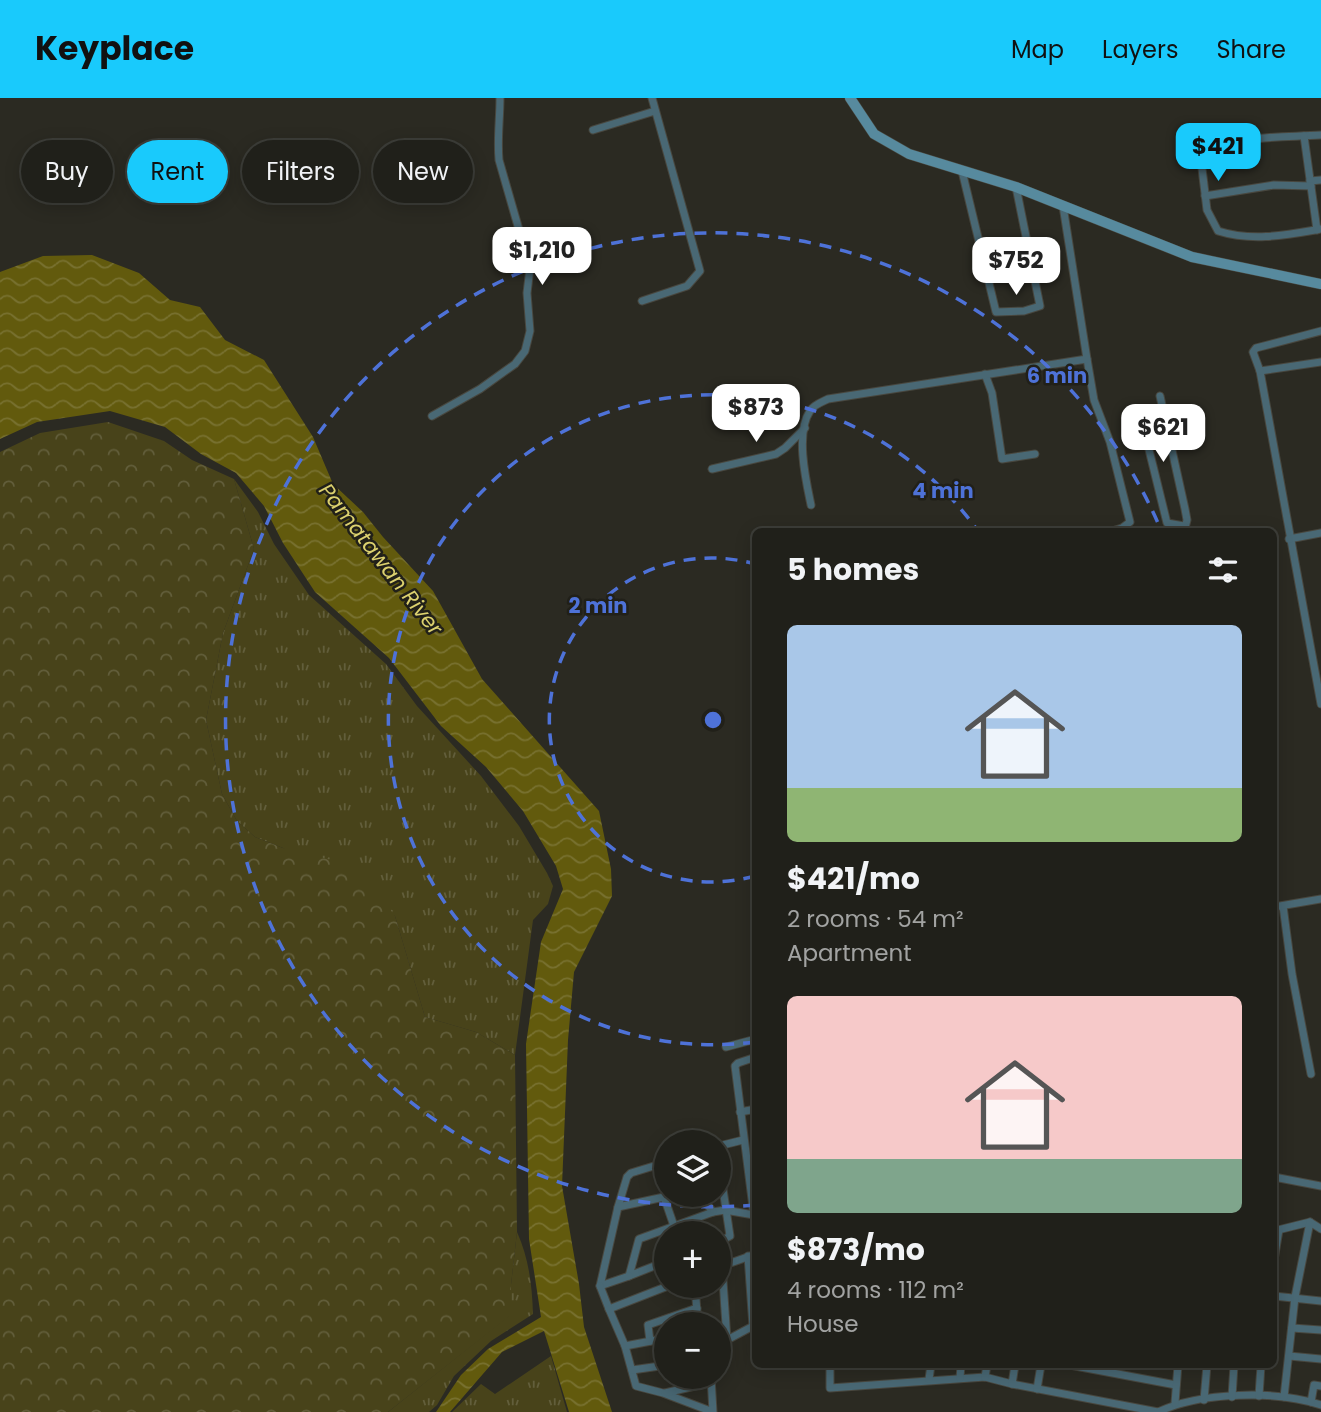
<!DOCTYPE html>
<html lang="en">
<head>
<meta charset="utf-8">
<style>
	body { margin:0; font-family:Poppins,sans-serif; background:#2d2d27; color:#f1f3f6; height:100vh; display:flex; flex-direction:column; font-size:26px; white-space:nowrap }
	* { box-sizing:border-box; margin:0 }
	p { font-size:23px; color:#a2a3a2 }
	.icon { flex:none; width:38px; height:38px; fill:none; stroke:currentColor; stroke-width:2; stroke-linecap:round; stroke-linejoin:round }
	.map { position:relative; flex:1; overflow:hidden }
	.details { position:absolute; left:752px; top:430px; width:525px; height:840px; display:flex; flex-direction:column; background:#20201a; border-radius:10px; box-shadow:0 4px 18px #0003,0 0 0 2px #3d3e39 }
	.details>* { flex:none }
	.hud { position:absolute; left:21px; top:42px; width:626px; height:63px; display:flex; gap:14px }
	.buttons { position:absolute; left:654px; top:1032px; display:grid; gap:14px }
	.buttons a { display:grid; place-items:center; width:77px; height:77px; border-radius:50%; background:#20201a; box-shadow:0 4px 18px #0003,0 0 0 2px #3d3e39; font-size:35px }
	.price { position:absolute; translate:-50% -60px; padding:0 16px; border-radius:14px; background:#fff; color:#222; font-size:23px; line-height:46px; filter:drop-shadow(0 2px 4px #0008) }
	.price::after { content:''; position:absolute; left:50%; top:42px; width:21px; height:16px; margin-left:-10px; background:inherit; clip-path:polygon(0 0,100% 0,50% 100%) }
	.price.on { background:#19cafc; color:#111 }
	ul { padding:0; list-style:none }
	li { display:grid; align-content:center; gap:14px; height:371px; padding:0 35px }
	li span { display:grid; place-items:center; height:217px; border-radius:10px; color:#555 }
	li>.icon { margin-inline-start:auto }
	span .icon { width:126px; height:126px; fill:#fffc; stroke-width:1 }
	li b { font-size:30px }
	h2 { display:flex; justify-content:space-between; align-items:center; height:84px; padding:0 35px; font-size:30px }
	.pill { padding:0 24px; border-radius:32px; background:#20201a; box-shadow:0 4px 18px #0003,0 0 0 2px #3d3e39; font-size:24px; line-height:63px }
	.pill.on { background:#19cafc; color:#111 }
	header { display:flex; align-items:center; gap:42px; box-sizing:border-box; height:98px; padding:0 35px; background:#19cafc; color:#111 }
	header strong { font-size:33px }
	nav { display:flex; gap:38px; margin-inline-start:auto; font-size:24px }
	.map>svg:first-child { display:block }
</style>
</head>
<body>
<header>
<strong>Keyplace</strong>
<nav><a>Map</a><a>Layers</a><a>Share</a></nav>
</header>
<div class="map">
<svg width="1321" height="1314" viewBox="0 0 1321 1314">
	<defs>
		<pattern id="grass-tufts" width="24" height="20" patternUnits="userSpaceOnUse" patternTransform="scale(1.75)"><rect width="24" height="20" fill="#48431a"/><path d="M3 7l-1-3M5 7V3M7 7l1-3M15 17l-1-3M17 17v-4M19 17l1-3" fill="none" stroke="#625e3b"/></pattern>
		<pattern id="forest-crowns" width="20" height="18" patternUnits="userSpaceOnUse" patternTransform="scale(1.75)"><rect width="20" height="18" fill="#48431a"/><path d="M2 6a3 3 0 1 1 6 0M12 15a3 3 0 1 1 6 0" fill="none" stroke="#625e3b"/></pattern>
		<pattern id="water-waves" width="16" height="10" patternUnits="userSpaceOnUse" patternTransform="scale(1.75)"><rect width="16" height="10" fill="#625a0d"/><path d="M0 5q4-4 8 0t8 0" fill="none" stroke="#787130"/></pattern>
	</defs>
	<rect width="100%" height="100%" fill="#2b2a22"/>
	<g fill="url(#grass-tufts)">
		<path d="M234,381L258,414L274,446L309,497L386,566L417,608L481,678L519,728L547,775L553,788L548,806L533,822L515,957L476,934L425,919L395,818L283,750L255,739L237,723L222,696L206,622L223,535L254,451Z"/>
		<path d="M517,1134C529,1161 532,1187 533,1216L491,1243L454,1278L437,1307L429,1314H388L510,1217L511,1187Z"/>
		<path d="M551,1258L567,1314H452L481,1286L495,1296Z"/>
	</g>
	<path fill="url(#forest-crowns)" d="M108,324L164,343L192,362L234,381L254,451L223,535L206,622L222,696L237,723L255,739L283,750L344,765L370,784L395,818L425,919L476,934L515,957L517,1134L511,1187V1217L388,1314H0V354L40,335Z"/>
	<path fill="url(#water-waves)" d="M92,157L139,175L170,202L200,209L225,242L264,262L313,339L333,386L363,414L383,439L433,493L482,581L599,713L611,771L612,798L574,874L568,942L562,1088L579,1186L584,1229L612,1314H569L544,1233L502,1254L450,1314H436L461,1277L488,1251L541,1219L529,1141L526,946L541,844L563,791L556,768L523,713L486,669L441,628L389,560L315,494L283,445L264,408L236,375L201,356L165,329L110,313L37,324L0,341V174L43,158Z"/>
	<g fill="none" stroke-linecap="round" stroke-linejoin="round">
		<g stroke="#48473f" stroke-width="9">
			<g id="street">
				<path d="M593,32L655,13"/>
				<path d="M1321,37C1279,40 1237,35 1201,62L1207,112L1218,133C1253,144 1286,137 1321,131"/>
				<path d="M1304,38L1317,132"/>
				<path d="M962,73L996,214L1024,213L1040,208L1016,89"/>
				<path d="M1310,83L1321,82"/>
				<path d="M1205,98L1274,87L1311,88"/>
				<path d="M642,203L687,188L700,173L652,0"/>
				<path d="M1087,261L1094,302L1110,344L1130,424L1122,430L1109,434"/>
				<path d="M1321,264L1260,273L1321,606"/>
				<path d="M1260,273L1253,254L1256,250L1321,233"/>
				<path d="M985,276L992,295L1002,361L1035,356"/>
				<path d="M1160,298L1185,411L1187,422L1184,434"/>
				<path d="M1140,315L1167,425L1184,428"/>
				<path d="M432,318L480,291L515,266L525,253L530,233L527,195L530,170L499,62C497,41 500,21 500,0"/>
				<path d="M712,371L776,356L785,350L805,330"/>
				<path d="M811,407C806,383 795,335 810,313C813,307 822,304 828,301L1087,261L1063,108"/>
				<path d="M1289,441L1321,435"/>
				<path d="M1283,808L1292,876L1311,976"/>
				<path d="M1274,809L1321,801"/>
				<path d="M726,949L756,941"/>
				<path d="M740,1014L756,1011"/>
				<path d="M719,1048L743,1042"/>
				<path d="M719,1065L730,1138L719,1144"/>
				<path d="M1274,1079L1321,1088"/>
				<path d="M700,1097L713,1114L725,1112L754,1117L735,968L738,965L756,959"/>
				<path d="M618,1109L627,1079L631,1075L667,1064"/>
				<path d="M755,1117L756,1134"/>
				<path d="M1274,1133L1310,1124"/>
				<path d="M748,1158L753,1228"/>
				<path d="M1274,1162L1279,1132"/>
				<path d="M667,1163L629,1178L639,1141L713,1114"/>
				<path d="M722,1168L727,1242"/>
				<path d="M719,1169L756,1156"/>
				<path d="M629,1178L600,1188L618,1109L664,1099L674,1128"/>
				<path d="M600,1188L609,1211L668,1188"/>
				<path d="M695,1188L698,1227"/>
				<path d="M1274,1198L1321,1203"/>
				<path d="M609,1211L625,1248L636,1288L663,1295L713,1314L711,1279"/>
				<path d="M1292,1230L1321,1232"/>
				<path d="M650,1243L648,1227L697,1210"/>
				<path d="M719,1243L727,1242L755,1227"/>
				<path d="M625,1248L667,1240"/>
				<path d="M1289,1258L1321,1261"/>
				<path d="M830,1267V1290L985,1279L1012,1286L1015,1267"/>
				<path d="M1070,1267L1176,1287"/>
				<path d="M632,1272L667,1267"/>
				<path d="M985,1279L987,1267"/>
				<path d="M960,1280L961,1267"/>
				<path d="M929,1281L931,1267"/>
				<path d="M1012,1286L1158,1314C1200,1294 1277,1292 1321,1307"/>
				<path d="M1037,1291L1041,1267"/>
				<path d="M665,1295L712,1284"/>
				<path d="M1259,1298L1261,1267"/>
				<path d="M1232,1299L1234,1267"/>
				<path d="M1284,1299L1295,1199L1310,1124L1321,1131"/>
				<path d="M1204,1302L1207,1267"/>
				<path d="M1311,1304L1314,1287L1321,1288"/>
				<path d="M1175,1305L1178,1267"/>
			</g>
		</g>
		<g stroke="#48473f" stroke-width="11">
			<path id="secondary" d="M850,0L874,36L909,56L1016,89L1192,159L1321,186"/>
		</g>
		<use href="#street" stroke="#496874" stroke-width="7"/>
		<use href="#secondary" stroke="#578a9e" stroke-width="10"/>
	</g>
	<g fill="none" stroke="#4e72d8" stroke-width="3.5" stroke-dasharray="12 9">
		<path d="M755 778A162 162 0 1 1 755 466"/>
		<path d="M755 944A325 325 0 1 1 978 433"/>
		<path d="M755 1107A487 487 0 1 1 1161 432"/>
	</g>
	<g text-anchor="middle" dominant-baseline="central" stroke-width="5" stroke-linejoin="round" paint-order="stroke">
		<g font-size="21" font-style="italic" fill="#dcd16e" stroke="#212019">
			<text transform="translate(381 461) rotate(52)">Pamatawan River</text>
		</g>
	</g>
	<circle cx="713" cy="622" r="10" fill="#4e72d8" stroke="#212019" stroke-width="3.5"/>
	<g font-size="21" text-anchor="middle" font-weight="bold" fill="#4e72d8" stroke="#212019" stroke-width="5" stroke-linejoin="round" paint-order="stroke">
		<text x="1057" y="285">6 min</text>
		<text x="943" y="400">4 min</text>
		<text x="598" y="515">2 min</text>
	</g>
</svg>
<div class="buttons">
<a><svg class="icon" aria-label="layers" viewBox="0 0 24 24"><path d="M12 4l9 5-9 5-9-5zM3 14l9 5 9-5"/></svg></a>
<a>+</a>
<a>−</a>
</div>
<b class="price on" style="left:1218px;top:85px">$421</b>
<b class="price" style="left:542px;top:189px">$1,210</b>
<b class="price" style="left:1016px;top:199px">$752</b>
<b class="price" style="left:756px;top:346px">$873</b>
<b class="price" style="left:1163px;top:366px">$621</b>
<div class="hud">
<a class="pill">Buy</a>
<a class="pill on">Rent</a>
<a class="pill">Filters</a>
<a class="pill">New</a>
</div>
<section class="details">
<h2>5 homes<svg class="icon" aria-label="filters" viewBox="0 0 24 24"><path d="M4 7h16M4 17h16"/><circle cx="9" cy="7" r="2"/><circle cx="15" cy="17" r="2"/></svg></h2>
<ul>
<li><span style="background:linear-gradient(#a9c7e8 75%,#8fb573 0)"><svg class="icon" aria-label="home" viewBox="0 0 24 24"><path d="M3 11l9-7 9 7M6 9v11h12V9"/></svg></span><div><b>$421/mo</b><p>2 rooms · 54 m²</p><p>Apartment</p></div></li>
<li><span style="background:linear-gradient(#f6c9c9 75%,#7fa58c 0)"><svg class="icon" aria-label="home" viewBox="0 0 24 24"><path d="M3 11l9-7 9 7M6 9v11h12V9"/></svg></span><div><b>$873/mo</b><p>4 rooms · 112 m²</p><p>House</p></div></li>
</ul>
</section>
</div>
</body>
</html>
